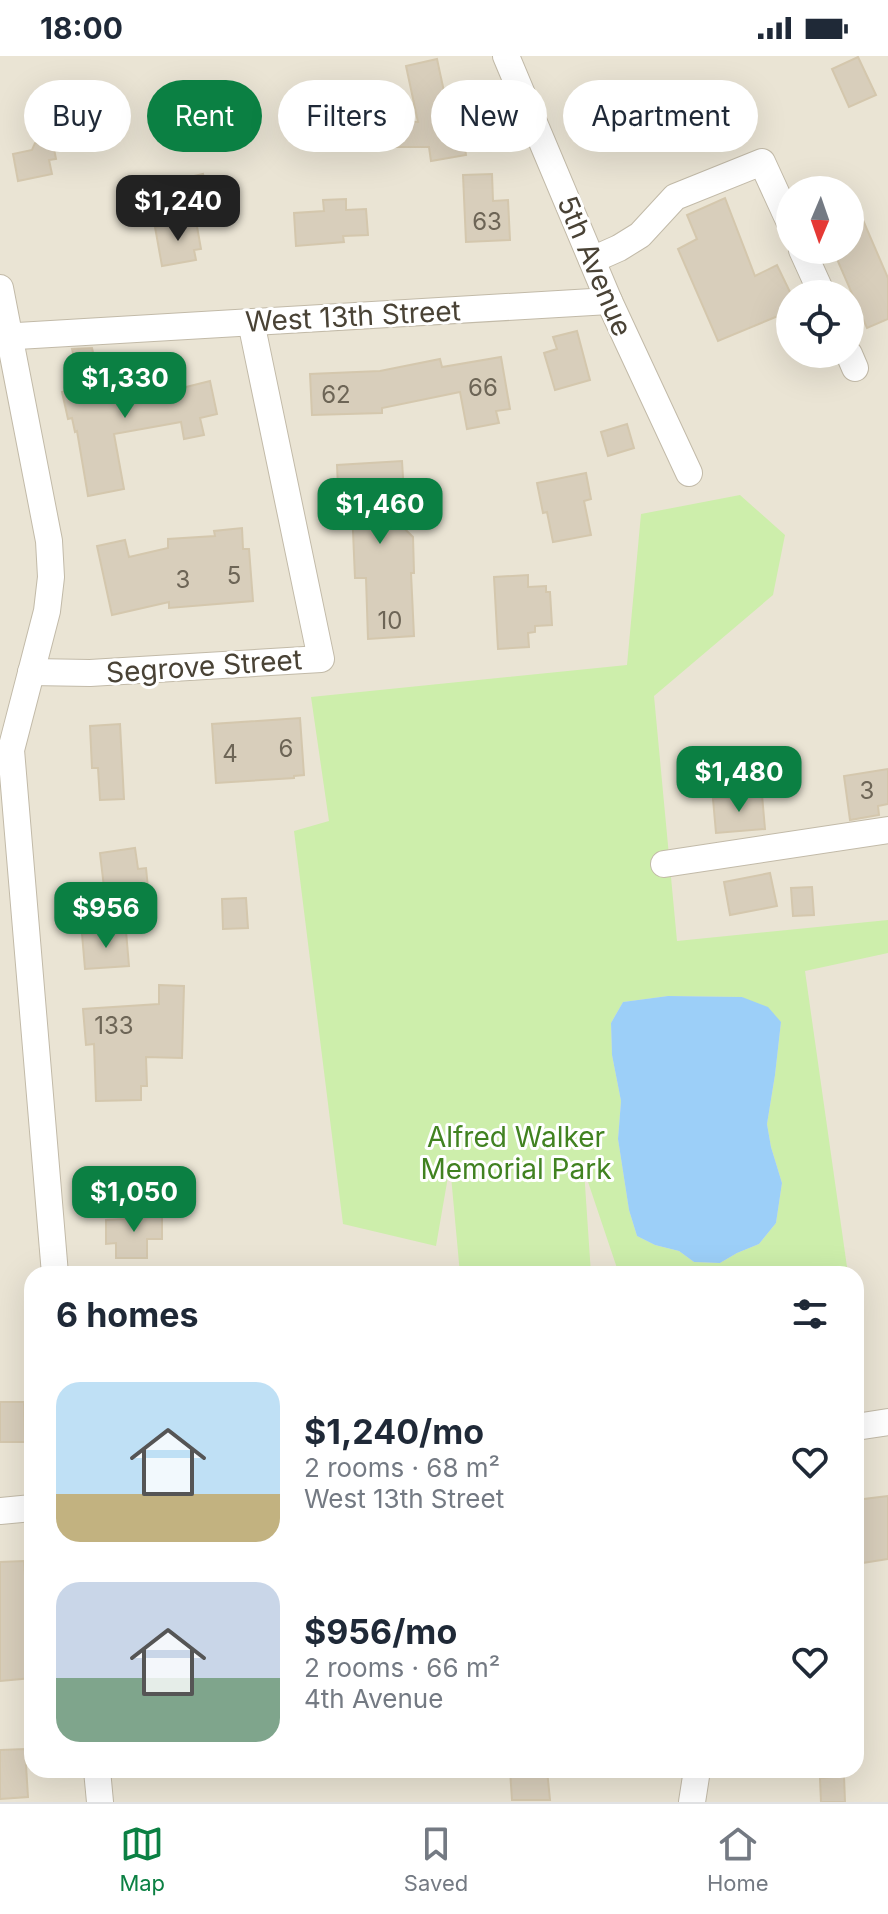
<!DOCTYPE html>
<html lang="en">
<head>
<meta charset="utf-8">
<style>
	body { margin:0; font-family:Inter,sans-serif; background:#f6f6f7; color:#1f2937; height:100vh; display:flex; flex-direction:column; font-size:30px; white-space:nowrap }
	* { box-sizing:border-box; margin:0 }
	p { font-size:26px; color:#747a83 }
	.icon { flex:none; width:44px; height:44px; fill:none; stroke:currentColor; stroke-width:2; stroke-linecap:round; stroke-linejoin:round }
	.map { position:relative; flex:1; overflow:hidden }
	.sheet { position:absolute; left:24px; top:1210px; width:840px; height:512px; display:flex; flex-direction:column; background:#fff; border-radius:24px; box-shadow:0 8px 32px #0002 }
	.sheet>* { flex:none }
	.top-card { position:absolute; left:24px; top:24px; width:840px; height:72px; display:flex; gap:16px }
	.needle { width:52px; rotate:182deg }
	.fabs { position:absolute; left:776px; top:120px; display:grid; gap:16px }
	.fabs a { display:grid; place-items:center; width:88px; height:88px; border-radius:50%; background:#fff; box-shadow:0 8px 32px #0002; font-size:40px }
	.price { position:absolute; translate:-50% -68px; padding:0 18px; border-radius:16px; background:#0b8043; color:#fff; font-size:26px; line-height:52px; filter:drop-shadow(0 2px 4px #0008) }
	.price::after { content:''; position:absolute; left:50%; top:48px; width:24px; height:18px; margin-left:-12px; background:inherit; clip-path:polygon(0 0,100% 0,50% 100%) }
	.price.active { background:#222; color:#fff }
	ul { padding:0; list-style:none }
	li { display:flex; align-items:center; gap:24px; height:200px; padding:0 32px }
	li span { display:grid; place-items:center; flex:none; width:224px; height:160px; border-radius:24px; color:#555 }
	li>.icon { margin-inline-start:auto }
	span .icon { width:96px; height:96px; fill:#fffc; stroke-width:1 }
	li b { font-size:34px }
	h2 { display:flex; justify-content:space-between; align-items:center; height:96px; padding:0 32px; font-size:34px }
	.chip { padding:0 28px; border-radius:36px; background:#fff; box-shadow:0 8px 32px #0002; font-size:28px; line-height:72px }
	.chip.active { background:#0b8043; color:#fff }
	.status { display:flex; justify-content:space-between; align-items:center; height:56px; padding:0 40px; background:#fff; direction:ltr }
	.status svg { height:22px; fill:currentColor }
	.tab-bar { display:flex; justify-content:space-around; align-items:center; height:112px; border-top:2px solid #e0e1e3; background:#fff; font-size:22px; color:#747a83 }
	.tab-bar a { display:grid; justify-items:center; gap:4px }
	.tab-bar .active { color:#0b8043 }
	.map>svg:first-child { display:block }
</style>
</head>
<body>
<div class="status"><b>18:00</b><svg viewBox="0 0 49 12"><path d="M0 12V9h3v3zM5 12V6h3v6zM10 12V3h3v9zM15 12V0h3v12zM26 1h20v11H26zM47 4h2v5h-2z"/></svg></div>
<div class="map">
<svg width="888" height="1746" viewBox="0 0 888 1746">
	<rect width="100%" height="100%" fill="#f5f1e7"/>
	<path fill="#eae4d4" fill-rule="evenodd" d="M0,0H888V1746H0ZM790,134H850V194H790ZM790,238H850V298H790ZM32,1218H856V1714H32Z"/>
	<path fill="#cdeeab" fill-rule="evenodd" d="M740,439L785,479L773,539L654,640L677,885L888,864V897L805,915L848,1218H619L584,1114L591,1218H460L450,1109L436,1190L343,1168L294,775L329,765L311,641L627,609L641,458ZM668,940L742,941L781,966L775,1019L767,1068L771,1091L782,1127L776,1167L759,1188L737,1197L720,1207L694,1206L679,1195L655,1189L637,1180L629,1154L618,1083L621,1045L612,999L611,967L623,946Z"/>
	<path fill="#9ccff8" d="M668,940L742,941L768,951L781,966L775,1019L767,1068L771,1091L782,1127L776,1167L759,1188L737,1197L720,1207L694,1206L679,1195L655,1189L637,1180L629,1154L618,1083L621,1045L612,999L611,967L623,946Z"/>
	<g fill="#d8cebb" stroke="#d4c7ad" stroke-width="2">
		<path d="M858,1L876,39L849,51L832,13Z"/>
		<path d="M437,3L451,68L461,66L466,99L431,105L429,91H384V65L418,66L406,10Z"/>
		<path d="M52,83L56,103L49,104L52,118L18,125L13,98L32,94L35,87Z"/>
		<path d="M203,118L209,146L188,151L181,123Z"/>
		<path d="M492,118L493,145L508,144L510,184L466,186L463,119Z"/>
		<path d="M850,134L888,222V263L867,272L833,194H850Z"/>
		<path d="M725,142L755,220L777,209L790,236V255L718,285L678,193L697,183L687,159Z"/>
		<path d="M346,143V154L366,153L368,179L343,180L344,186L296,190L294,157L324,155L323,144Z"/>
		<path d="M196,165L201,193L194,194L196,204L162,210L155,171Z"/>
		<path d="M577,275L590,324L555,334L544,297L557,293L553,281Z"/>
		<path d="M92,292L104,346L174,334L210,325L217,358L200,362L204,379L184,383L181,366L114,378L124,433L88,440L77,375L75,376L72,362L68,363L62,336L81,332L72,293Z"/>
		<path d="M501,301L510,353L496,355L499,367L467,373L460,336L382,352V357L312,359L310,318L380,315L440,303L442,311Z"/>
		<path d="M627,368L634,392L608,400L601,376Z"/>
		<path d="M402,405L404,438L372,441L413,481L414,517H411L414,580L368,583L366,522H355L352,452L339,453L337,409Z"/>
		<path d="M586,417L591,443L584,445L591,479L553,486L547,456L543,457L537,427Z"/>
		<path d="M242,472L243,493H249L253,545L169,552V546L112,559L97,490L125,484L129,501L168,492V483L215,480L214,475Z"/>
		<path d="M528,519V531L546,530V536H550L552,569L535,570V576L528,577L529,591L498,593L494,521Z"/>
		<path d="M300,662L304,719L294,720V722L216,727L212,668Z"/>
		<path d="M120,668L124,743L100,744L98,712H92L90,670Z"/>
		<path d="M888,713V748L878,750L879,759L850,764L844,720Z"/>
		<path d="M762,739L765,773L716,777L713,743Z"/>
		<path d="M135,792L138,813L146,812L148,832L135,834V837L105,840L100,797Z"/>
		<path d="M770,817L777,850L730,859L724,826Z"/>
		<path d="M812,831L814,859L793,860L791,832Z"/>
		<path d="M246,842L248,872L223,873L222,843Z"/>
		<path d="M126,875L129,910L85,913L82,878Z"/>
		<path d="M159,929L184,930L182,1002L146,1001L147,1030H141V1044L96,1045L94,988L86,989L83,953L159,948Z"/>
		<path d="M125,1159H162V1183H147V1202H116V1187L106,1188V1164L125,1163Z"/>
		<path d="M0,1346H24L25,1386H0Z"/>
		<path d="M888,1440V1503L856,1508V1444Z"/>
		<path d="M24,1505L32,1622L0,1625V1506Z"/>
		<path d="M25,1693L28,1741L0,1743V1694Z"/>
		<path d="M510,1714H547L550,1744H512Z"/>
		<path d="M844,1720L845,1746H821L820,1722Z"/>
	</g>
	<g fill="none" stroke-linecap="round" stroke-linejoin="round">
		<g stroke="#c2baa8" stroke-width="28">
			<g id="minor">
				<path d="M506,0L609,245L689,417"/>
				<path d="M802,194L822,238"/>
				<path d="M592,204L619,192L640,179L675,141L762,106L790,167"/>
				<path d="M0,232L49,485L51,521L47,555L11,694L55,1218"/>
				<path d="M0,281L609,245"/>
				<path d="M849,298L855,312"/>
				<path d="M31,616L90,617L321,603L251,266"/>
				<path d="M664,808L888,774"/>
				<path d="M856,1371L888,1366"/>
				<path d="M0,1455L32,1452"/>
				<path d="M97,1714L100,1746"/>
				<path d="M692,1746L697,1714"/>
			</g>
		</g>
		<use href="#minor" stroke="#fff" stroke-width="26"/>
	</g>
	<g text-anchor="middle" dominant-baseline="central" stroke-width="6" stroke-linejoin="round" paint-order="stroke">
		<g font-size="24" fill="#6d6556">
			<text x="487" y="165">63</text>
			<text x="483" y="331">66</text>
			<text x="336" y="338">62</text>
			<text x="234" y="519">5</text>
			<text x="183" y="523">3</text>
			<text x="390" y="564">10</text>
			<text x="286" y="692">6</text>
			<text x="230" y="697">4</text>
			<text x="867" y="734">3</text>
			<text x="114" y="969">133</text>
		</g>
		<g font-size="28" fill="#494235" stroke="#fff">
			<text transform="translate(595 210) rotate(67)">5th Avenue</text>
			<text transform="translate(353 260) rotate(-3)">West 13th Street</text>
			<text transform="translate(204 610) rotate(-4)">Segrove Street</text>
		</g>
		<g font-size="28" fill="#418221" stroke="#fff">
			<text x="516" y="1081">Alfred Walker<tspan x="516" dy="32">Memorial Park</tspan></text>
		</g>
	</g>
</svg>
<div class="fabs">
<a><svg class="needle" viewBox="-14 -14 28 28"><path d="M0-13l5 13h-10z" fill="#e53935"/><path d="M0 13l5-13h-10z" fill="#747a83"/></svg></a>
<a><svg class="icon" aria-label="locate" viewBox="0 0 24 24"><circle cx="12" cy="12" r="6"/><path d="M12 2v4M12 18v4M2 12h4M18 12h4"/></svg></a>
</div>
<b class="price active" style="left:178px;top:187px">$1,240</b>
<b class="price" style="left:125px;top:364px">$1,330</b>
<b class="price" style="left:380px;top:490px">$1,460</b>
<b class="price" style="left:739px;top:758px">$1,480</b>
<b class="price" style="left:106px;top:894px">$956</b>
<b class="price" style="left:134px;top:1178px">$1,050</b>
<div class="top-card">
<a class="chip">Buy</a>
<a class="chip active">Rent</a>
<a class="chip">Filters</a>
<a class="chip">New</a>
<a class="chip">Apartment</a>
</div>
<section class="sheet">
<h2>6 homes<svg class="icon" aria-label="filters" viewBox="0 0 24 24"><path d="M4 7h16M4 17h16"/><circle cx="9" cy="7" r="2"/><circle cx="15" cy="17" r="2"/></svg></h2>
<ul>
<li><span style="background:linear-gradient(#bfe0f5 70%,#c2b280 0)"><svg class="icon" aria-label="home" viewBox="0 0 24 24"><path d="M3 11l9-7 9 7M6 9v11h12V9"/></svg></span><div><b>$1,240/mo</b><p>2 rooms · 68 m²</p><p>West 13th Street</p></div><svg class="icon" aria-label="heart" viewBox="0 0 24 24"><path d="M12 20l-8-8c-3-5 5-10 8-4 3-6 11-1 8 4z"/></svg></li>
<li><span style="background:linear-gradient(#c9d6e8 60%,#7fa58c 0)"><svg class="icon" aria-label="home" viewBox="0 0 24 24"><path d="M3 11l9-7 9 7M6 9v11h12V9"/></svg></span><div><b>$956/mo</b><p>2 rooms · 66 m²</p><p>4th Avenue</p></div><svg class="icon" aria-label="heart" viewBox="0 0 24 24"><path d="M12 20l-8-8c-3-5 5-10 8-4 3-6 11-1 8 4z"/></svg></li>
</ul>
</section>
</div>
<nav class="tab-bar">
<a class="active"><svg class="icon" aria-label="map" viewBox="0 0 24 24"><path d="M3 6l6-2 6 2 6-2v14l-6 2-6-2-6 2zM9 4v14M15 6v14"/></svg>Map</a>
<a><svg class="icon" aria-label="saved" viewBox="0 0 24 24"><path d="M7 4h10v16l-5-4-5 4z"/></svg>Saved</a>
<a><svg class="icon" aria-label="home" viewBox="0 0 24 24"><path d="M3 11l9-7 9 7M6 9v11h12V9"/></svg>Home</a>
</nav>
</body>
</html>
